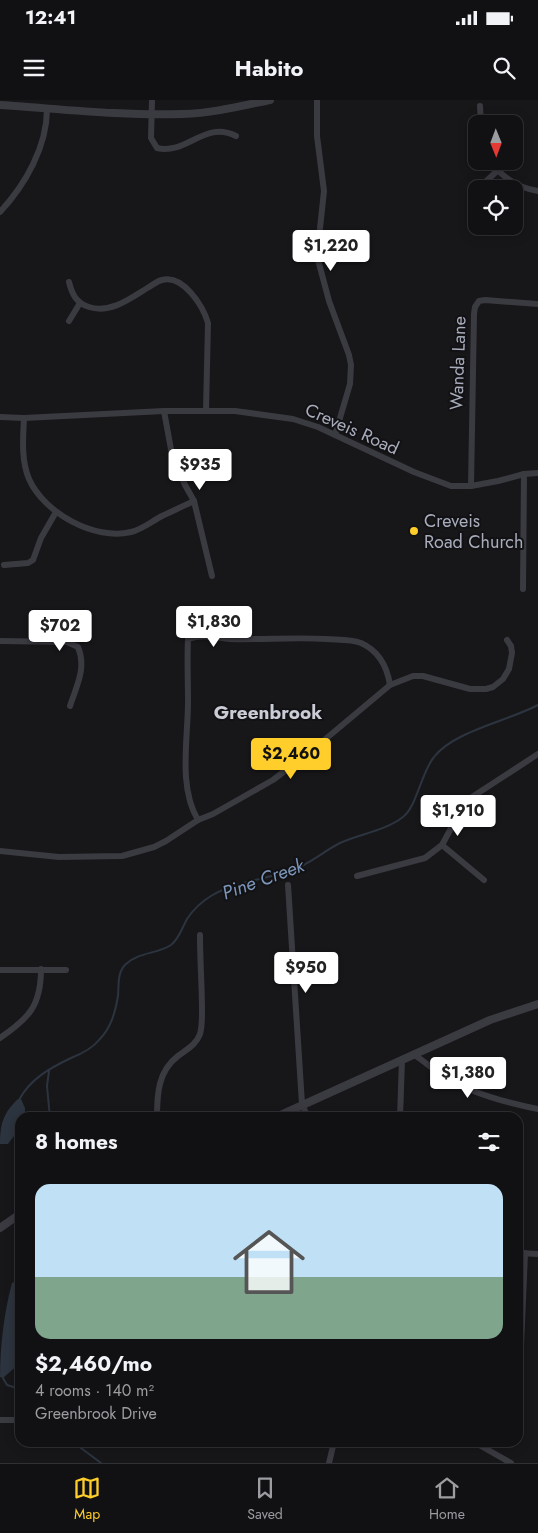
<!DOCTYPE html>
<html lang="en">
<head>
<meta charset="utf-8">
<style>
	body { margin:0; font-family:Jost,sans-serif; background:#1e1f22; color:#f1f3f6; height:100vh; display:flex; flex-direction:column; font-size:19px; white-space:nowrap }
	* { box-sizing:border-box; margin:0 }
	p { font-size:16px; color:#9c9da0 }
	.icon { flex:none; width:28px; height:28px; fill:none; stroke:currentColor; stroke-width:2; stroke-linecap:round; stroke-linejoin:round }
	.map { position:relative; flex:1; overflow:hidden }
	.panel { position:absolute; left:15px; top:1012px; width:508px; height:335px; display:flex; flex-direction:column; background:#111114; border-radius:15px; box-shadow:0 2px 12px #0003,0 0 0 1px #303134 }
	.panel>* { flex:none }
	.needle { width:32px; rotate:179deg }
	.tools { position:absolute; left:468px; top:15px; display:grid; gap:10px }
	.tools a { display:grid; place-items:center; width:55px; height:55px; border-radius:10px; background:#111114; box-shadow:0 2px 12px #0003,0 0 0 1px #303134; font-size:25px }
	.price { position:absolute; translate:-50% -42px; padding:0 11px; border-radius:5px; background:#fff; color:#222; font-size:16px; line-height:32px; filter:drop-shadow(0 1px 2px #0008) }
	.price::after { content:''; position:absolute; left:50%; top:30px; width:15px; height:11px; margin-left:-8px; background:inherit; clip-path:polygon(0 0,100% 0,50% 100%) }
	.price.active { background:#ffce2a; color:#111 }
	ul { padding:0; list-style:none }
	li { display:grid; align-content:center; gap:10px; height:265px; padding:0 20px }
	li span { display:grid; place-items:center; height:155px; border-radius:15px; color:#555 }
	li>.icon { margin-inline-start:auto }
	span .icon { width:90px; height:90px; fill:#fffc; stroke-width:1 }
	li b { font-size:21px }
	h2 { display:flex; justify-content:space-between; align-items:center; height:60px; padding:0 20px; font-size:21px }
	.status { display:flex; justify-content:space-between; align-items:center; height:35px; padding:0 25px; background:#111114; direction:ltr }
	.status svg { height:14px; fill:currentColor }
	header { display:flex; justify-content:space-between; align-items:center; height:65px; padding:0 20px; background:#111114; font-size:22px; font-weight:700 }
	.tab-bar { display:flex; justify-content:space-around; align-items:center; height:70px; border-top:1px solid #303134; background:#111114; font-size:14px; color:#9c9da0 }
	.tab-bar a { display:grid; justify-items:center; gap:2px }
	.tab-bar .active { color:#ffce2a }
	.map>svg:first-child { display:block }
</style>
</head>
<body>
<div class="status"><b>12:41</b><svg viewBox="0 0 49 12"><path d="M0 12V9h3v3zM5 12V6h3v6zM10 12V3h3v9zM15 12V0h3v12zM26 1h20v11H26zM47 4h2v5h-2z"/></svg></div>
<header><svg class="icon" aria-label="menu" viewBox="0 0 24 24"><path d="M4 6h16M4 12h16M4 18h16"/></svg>Habito<svg class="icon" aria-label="search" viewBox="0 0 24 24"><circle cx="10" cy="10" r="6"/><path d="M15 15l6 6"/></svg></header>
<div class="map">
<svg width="538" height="1363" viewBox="0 0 538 1363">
	<rect width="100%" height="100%" fill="#17171a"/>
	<g fill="#2c343f">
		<path d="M18,999H21L25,1008V1017L20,1018V1028L8,1044H0C0,1025 3,1013 18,999Z"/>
		<path d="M16,1181L20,1182V1263L3,1278L0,1277C0,1247 4,1212 12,1183Z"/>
	</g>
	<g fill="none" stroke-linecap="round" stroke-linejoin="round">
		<g stroke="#2c343f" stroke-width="2">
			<path d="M49,971L47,986L50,1018"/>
			<path d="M19,1000C30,979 50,968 71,958C81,954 92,949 99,940C111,928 115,913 118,896C119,885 117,872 126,864C139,852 157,854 171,845C179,839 182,828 187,819C193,810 201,802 211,796C234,782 265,779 290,771C311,764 322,752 340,743C359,734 385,731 403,717C417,706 421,673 434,657C454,631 508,621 538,605"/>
			<path d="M3,1278L7,1285L20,1289"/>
			<path d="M73,1342L101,1363"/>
		</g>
		<g stroke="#3a3a41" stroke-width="6">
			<path d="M152,0L151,38L157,48C187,55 205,20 236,36"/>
			<path d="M317,0V36L324,91L317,156L329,201L349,255L351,265L350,284L335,335"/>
			<path d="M480,6L481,24"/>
			<path d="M490,61C502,77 518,88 538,91"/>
			<path d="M480,87L497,71"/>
			<path d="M0,112C25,85 47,47 47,9"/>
			<path d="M69,182C72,194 76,203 89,207C111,214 131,198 149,187C153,185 157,181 162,180C183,174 203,206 208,223L206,311"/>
			<path d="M69,221L80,203"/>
			<path d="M164,311L172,355L185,385L194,401L212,476"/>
			<path d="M0,317L24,318L164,311H235L293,319L318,327L414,372L451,386H471L498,381L524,374L538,373"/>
			<path d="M24,318C23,338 21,360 29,379C44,413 95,441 131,432C143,429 152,421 162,416C173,411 183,406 194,401"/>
			<path d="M471,386L474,214L475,207L479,201L485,200L538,204"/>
			<path d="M4,465L28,463L33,460L41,438L56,412"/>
			<path d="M523,489L524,374"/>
			<path d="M0,541L67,542L78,547C87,568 76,587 70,606"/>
			<path d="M198,720C178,687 188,639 188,602C188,581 187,560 188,539C203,534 216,538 230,539C262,540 294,537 326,539C338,540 350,539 361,543C379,551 387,566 390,585"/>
			<path d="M442,745L484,780"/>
			<path d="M0,751L59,757L122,756L154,747L166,741L198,720L213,714L273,680L316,647L390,585L413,576H423L470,589H486L493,587L503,579L509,569L512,553L511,546L507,540"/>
			<path d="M357,776L425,758L442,745L462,708L472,697L538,654"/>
			<path d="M288,785L302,1004L308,1018"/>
			<path d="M0,870H66"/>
			<path d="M0,938C29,918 41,906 41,869"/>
			<path d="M413,954C424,961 434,970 445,977C473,994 507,1003 538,1009"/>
			<path d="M157,1018C157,994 158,971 178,956C187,949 196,945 200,934C202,927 202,919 202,912C202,886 200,861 200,835"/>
			<path d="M400,1018L402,959"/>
			<path d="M518,1153L538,1154"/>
			<path d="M519,1293L525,1153"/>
			<path d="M0,1320H20"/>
			<path d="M474,1342L511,1363"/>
			<path d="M329,1363L334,1342"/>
		</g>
		<g stroke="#3a3a41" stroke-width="8">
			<path d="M0,5C61,9 122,16 183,14C213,13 241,6 270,0"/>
			<path d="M274,1018L490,920L538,904"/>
			<path d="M0,1128L20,1114"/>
		</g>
	</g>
	<circle fill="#ffce2a" stroke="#121215" stroke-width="2" cx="414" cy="431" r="5"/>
	<g text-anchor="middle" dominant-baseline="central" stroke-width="4" stroke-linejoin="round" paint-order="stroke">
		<g font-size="18" fill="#a8acbb" stroke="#121215">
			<text transform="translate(458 263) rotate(-88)">Wanda Lane</text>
			<text transform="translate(352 329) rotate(24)">Creveis Road</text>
		</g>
		<g font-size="18" fill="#a8acbb" stroke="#121215" text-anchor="start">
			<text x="424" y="421">Creveis<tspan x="424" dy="21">Road Church</tspan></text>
		</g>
		<g font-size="19" font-weight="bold" fill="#caccd6" stroke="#121215">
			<text x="268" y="612">Greenbrook</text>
		</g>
		<g font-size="19" font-style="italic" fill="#7c96b9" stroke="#121215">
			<text transform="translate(263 779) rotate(-20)">Pine Creek</text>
		</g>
	</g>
</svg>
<div class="tools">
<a><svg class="needle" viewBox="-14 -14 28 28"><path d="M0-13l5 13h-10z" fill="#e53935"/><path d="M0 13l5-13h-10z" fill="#9c9da0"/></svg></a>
<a><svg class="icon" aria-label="locate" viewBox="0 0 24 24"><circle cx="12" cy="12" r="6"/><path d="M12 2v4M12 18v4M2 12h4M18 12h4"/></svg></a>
</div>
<b class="price" style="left:331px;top:172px">$1,220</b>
<b class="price" style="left:200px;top:391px">$935</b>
<b class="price" style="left:214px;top:548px">$1,830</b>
<b class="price" style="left:60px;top:552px">$702</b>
<b class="price active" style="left:291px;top:680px">$2,460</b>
<b class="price" style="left:458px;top:737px">$1,910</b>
<b class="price" style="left:306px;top:894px">$950</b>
<b class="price" style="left:468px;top:999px">$1,380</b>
<section class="panel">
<h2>8 homes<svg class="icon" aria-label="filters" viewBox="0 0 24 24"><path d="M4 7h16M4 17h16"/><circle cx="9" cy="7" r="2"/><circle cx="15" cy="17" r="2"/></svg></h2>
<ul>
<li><span style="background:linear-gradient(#bfe0f5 60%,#7fa58c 0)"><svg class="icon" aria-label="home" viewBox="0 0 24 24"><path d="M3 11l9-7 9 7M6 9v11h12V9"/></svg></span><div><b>$2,460/mo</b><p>4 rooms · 140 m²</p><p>Greenbrook Drive</p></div></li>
</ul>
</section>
</div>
<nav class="tab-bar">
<a class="active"><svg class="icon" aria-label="map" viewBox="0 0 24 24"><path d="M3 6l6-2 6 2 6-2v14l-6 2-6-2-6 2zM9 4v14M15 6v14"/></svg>Map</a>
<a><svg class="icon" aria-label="saved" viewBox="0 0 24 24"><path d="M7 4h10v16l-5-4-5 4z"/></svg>Saved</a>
<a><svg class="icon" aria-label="home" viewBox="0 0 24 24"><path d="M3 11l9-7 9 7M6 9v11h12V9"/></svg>Home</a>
</nav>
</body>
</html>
